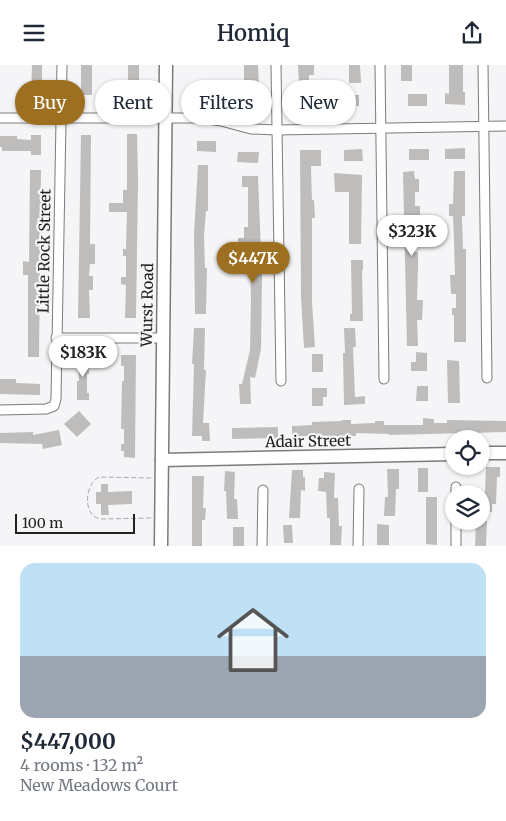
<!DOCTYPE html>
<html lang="en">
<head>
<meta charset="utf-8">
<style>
	body { margin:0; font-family:Merriweather,serif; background:#f6f6f7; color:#1f2937; height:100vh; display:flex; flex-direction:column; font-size:19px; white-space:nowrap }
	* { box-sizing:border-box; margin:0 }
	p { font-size:16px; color:#747a83 }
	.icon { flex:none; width:28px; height:28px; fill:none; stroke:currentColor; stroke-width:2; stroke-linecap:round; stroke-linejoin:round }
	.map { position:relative; height:481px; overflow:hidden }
	.panel { display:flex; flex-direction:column; background:#fff; flex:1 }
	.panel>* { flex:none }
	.hud { position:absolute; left:15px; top:15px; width:476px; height:45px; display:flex; gap:10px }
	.buttons { position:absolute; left:445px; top:365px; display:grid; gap:10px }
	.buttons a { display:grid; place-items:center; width:45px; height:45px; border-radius:50%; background:#fff; box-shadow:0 1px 4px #0004; font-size:25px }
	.scale { position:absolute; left:15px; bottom:12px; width:120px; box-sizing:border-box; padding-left:5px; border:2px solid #222223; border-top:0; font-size:14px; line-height:18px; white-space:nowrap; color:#222223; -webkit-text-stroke:4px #f5f5f7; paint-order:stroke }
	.price { position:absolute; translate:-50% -42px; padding:0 11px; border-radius:18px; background:#fff; color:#222; font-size:16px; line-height:32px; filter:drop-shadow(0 1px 2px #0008) }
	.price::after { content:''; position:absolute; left:50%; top:30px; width:15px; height:11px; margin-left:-8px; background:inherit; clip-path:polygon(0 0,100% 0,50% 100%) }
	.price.active { background:#9c7020; color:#fff }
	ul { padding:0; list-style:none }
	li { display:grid; align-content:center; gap:10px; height:265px; padding:0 20px }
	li+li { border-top:1px solid #e0e1e3 }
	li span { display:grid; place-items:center; height:155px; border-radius:15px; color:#555 }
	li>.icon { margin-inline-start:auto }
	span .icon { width:90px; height:90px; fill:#fffc; stroke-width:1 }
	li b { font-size:21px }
	.pill { padding:0 18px; border-radius:22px; background:#fff; box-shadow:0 1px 4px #0004; font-size:18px; line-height:45px }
	.pill.active { background:#9c7020; color:#fff }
	header { display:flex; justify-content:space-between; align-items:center; height:65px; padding:0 20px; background:#fff; font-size:22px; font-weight:600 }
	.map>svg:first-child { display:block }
</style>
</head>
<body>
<header><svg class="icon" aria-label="menu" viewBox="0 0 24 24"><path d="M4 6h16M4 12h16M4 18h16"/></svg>Homiq<svg class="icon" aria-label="share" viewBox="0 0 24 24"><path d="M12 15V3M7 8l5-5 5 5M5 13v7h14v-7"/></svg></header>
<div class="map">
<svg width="506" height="481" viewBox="0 0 506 481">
	<rect width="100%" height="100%" fill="#f5f5f7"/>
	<g fill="#bfbdbc">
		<path d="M32,0H42V30H31Z"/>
		<rect x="81" y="0" width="11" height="30"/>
		<path d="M128,0H139V30L128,31Z"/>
		<path d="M244,0H258L260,40H248V19H244Z"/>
		<path d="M298,0H314V10H309V19H299Z"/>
		<path d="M349,0H360L361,18H349Z"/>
		<rect x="401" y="0" width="11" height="16"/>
		<path d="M449,0H463V27H465V40L445,39V28L449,29Z"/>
		<path d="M198,18L218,19V30L198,29Z"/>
		<rect x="408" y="29" width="19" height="12"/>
		<rect x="341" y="30" width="18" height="11"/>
		<path d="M325,31L326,42H306L305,32Z"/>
		<path d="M127,69H137L138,116L136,253H125L126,220L121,219V212H126V191H123V184H126L127,147H109V138H123V125H127Z"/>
		<path d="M31,70H41V90H31V86H2V82H0V71H17V74L31,75Z"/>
		<path d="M81,70H91L90,179H95V199H90L89,211H93V225H89L90,253H78Z"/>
		<path d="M197,76H216V87L197,86Z"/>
		<path d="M465,83V94H445V84Z"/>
		<path d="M362,84L363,96H344V85Z"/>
		<rect x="409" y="84" width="20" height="11"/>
		<path d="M300,85H321V101H311L312,135H314L315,153H312V237L315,282L304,283L301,232Z"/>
		<path d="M238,87H259L258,98L237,97Z"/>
		<path d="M198,100H208V146H206L204,171L205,203H207L206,249H195L194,169Z"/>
		<path d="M30,105H41L39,292H28V210H23V196L29,197Z"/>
		<path d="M414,106L415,114H419V127H415V141H420V171H415V187H418V199L417,235H423L422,255H417L418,281H407L403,107Z"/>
		<path d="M454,106H465V151H462L463,184H466V277H454V250H452V243H456V229H451L450,210H455L454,178L453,151H449V139H453Z"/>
		<path d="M334,108L362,110L361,179H349V127H335Z"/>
		<path d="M242,111H258L262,213L261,284L255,313L250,312L251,339H240L239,319H242L250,285L251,232L249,181H238V173H244V162H248V122H242Z"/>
		<path d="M351,195H363V205H362L363,256H350V249H352Z"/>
		<path d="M194,263H205L204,305H206L203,358H209L210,376H202V371H192L194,299H192Z"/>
		<path d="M344,263H355L356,282H353L355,332L365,331V339L344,340L343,288H345Z"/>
		<path d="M416,287L427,288V306H411V297H416Z"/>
		<path d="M78,289H88L89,309H87V328H89V335H77V316H79Z"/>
		<rect x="312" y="289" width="11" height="18"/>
		<path d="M121,290H136L135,393L124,392V386H121V379H124V364H121L122,316H124V301H121Z"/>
		<path d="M447,295L459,296L460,338H448Z"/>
		<path d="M0,314H16V318L40,319V330L0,329Z"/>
		<path d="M417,321H428V336H416Z"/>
		<path d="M312,323H327V332H323V341H312Z"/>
		<path d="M79,346L91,359L77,372L64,359Z"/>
		<path d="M423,353L434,354V358H447V355L506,356V367L389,370V369L356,368V371H305V372H292V361L312,360V357L342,356V355H351V359L375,358V356H384V360H423Z"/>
		<path d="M278,362V373L232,374V363Z"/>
		<path d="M59,365L62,380L43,384L42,379L0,378V368L33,367V370Z"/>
		<path d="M486,402H500V412H497L496,439H492V447H481V428H485Z"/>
		<rect x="418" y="403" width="10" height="24"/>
		<path d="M387,404H399V424H396L395,451H384L385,432H388Z"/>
		<path d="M292,405H303V412H305V426L301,425L300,453H289Z"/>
		<path d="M225,406L235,407L234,434H237L238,454H227L226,426H224Z"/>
		<path d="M324,407L335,408L334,433H338L339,461H342L341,480H330V453H327L326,427L318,426L319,413H324Z"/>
		<path d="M192,411H204L203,443H206L205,455H202V481H192Z"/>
		<path d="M101,419H108V427L132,426V439L108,440L109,450H101V439H96V427H101Z"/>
		<path d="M426,432H437V480L426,479Z"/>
		<path d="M476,456H487L486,481H475Z"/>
		<path d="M377,459L389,460V480H377Z"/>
		<path d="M283,460H292L293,478H284Z"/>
		<rect x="233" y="462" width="11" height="19"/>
	</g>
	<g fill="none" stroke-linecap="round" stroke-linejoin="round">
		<g stroke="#7b7b7d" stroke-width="11">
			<g id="street">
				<path d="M276,0L281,316"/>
				<path d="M380,0L384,314"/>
				<path d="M483,0L487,313"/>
				<path d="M0,53H201L221,56L251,64L277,65L506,61"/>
				<path d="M56,273H163"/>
				<path d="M0,345L46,344L54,341L56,334L62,0"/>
				<path d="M456,429V422"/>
				<path d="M262,481L263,425"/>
				<path d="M358,481L359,424"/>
				<path d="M456,481V456"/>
			</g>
		</g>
		<g stroke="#7b7b7d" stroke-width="15">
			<g id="secondary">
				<path d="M481,388H506"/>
				<path d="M162,395L454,389"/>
				<path d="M161,481L166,0"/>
			</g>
		</g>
		<path stroke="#a7a7a9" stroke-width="1" stroke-dasharray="5 2.5" stroke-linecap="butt" d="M151,453L101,454C97,453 93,452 91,448C84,438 88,417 99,412L151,413"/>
		<use href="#street" stroke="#fff" stroke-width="9"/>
		<use href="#secondary" stroke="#fff" stroke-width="12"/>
	</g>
	<g text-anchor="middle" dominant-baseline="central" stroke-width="4.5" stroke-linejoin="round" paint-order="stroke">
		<g font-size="15" fill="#222223" stroke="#f5f5f7">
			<text transform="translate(44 186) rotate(-89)">Little Rock Street</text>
			<text transform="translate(147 240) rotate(-89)">Wurst Road</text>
			<text transform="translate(308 376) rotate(-1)">Adair Street</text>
		</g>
	</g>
</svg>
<div class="buttons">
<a><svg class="icon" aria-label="locate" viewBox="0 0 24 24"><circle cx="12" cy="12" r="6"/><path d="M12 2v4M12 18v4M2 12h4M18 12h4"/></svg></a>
<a><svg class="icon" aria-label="layers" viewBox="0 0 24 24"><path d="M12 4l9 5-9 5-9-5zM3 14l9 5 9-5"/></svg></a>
</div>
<div class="scale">100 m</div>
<b class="price" style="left:412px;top:192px">$323K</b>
<b class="price active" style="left:253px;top:219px">$447K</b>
<b class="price" style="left:83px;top:313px">$183K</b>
<div class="hud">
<a class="pill active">Buy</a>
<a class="pill">Rent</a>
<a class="pill">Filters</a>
<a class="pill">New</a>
</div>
</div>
<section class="panel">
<ul>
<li><span style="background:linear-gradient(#bfe0f5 60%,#9aa5b1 0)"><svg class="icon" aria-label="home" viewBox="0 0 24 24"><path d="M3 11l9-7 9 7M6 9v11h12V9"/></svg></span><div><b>$447,000</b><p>4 rooms · 132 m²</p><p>New Meadows Court</p></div></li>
</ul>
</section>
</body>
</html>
